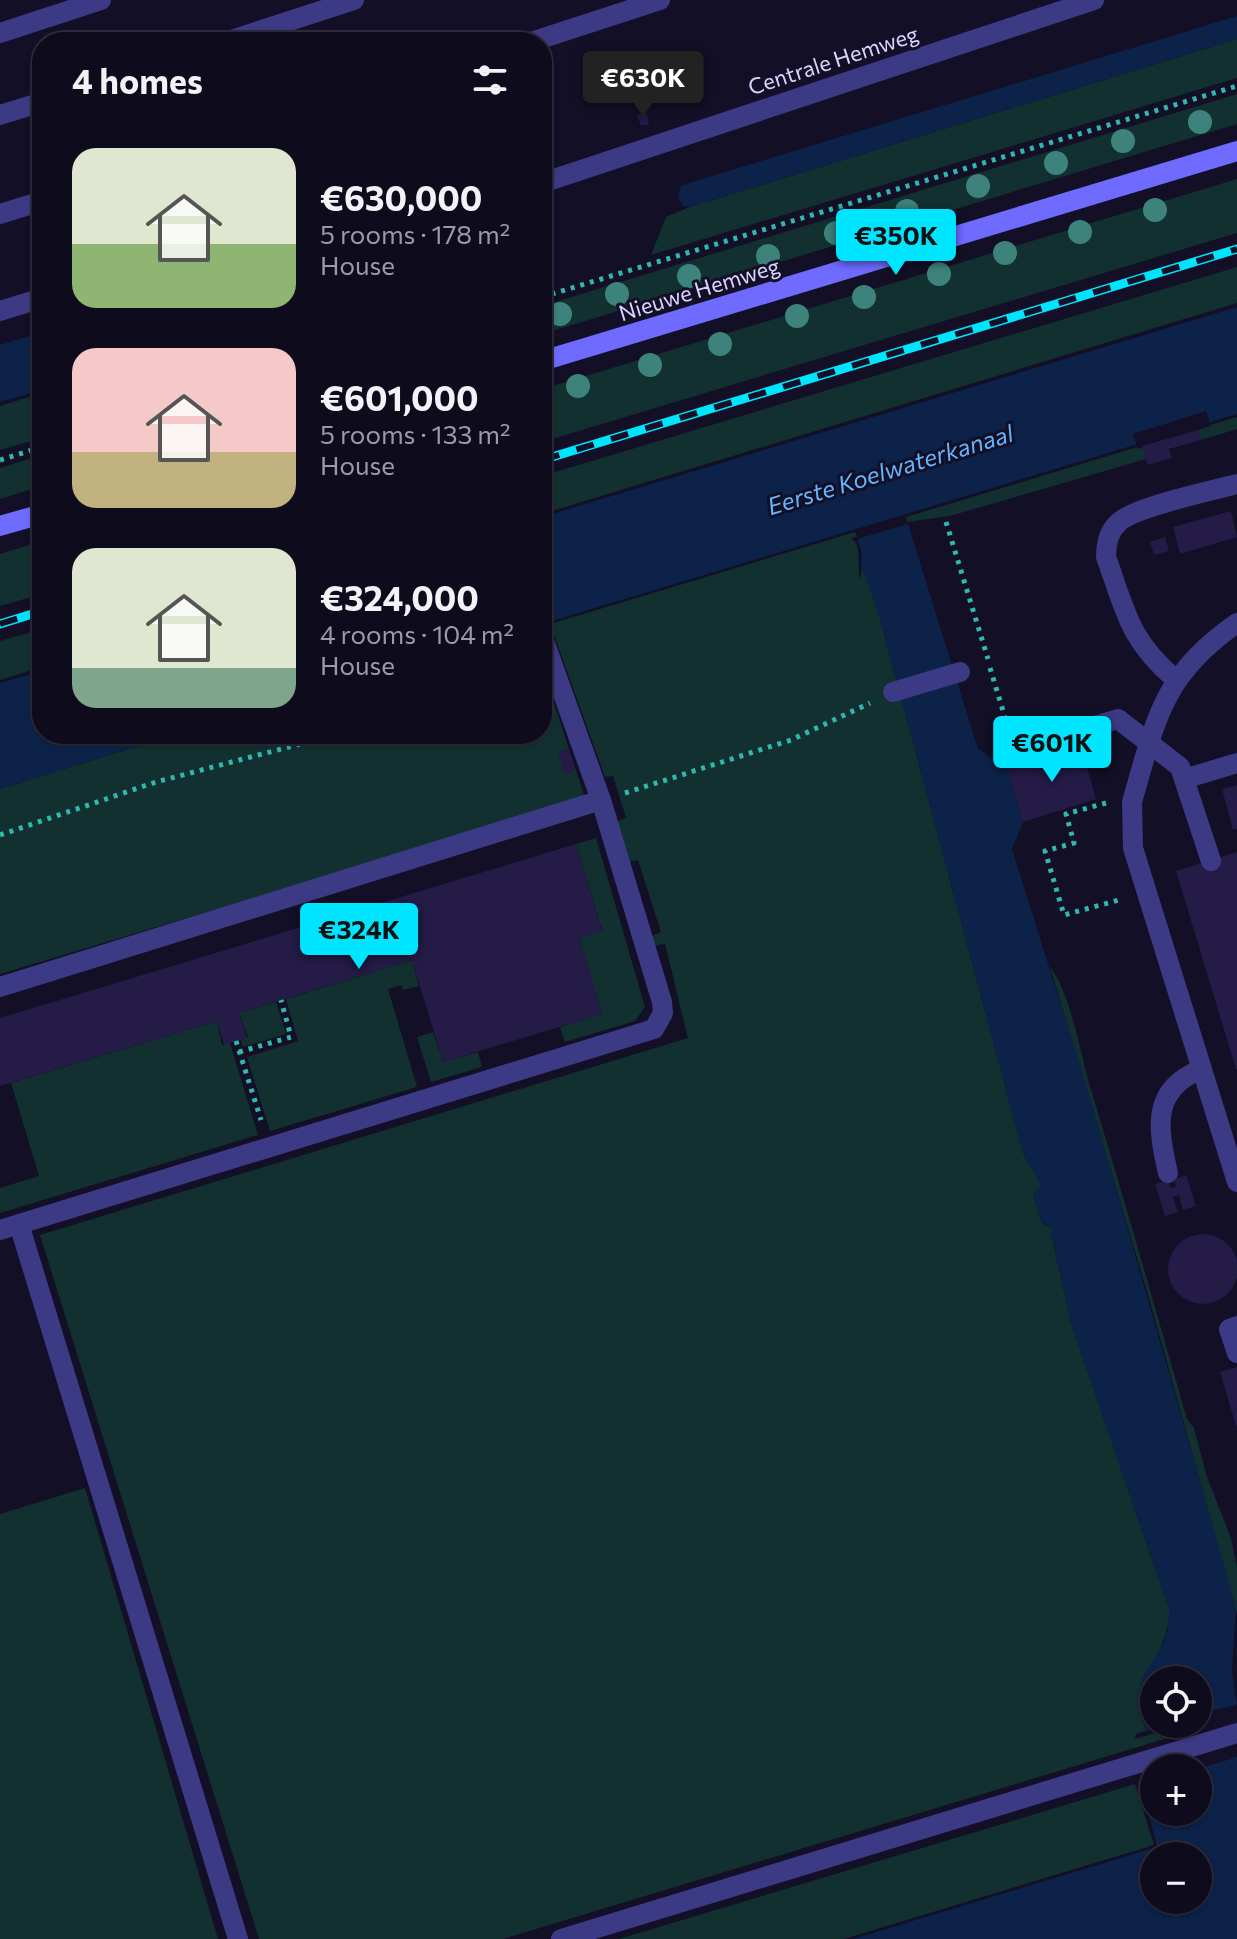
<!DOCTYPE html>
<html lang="en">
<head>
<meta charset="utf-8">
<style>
	body { margin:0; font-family:Commissioner,sans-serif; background:#171425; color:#f1f3f6; height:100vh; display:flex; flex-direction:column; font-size:30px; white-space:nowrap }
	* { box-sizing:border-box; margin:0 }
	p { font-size:26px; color:#9b9ba3 }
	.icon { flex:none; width:44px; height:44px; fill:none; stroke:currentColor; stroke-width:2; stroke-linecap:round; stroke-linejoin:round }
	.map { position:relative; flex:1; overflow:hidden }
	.sheet { position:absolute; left:32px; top:32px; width:520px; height:712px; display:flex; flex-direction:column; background:#0e0b1c; border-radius:32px; box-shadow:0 2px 6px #0004,0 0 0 2px #2e2b3b }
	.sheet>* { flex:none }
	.tools { position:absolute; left:1140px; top:1666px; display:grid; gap:16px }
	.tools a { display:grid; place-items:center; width:72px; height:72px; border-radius:50%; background:#0e0b1c; box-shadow:0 2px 6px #0004,0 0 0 2px #2e2b3b; font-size:40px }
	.price { position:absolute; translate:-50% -68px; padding:0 18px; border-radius:8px; background:#00e5ff; color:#111; font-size:26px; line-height:52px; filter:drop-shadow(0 2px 4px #0008) }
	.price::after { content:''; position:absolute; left:50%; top:48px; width:24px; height:18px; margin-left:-12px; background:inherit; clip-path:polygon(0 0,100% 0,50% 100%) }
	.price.selected { background:#222; color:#fff }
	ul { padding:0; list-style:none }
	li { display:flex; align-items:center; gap:24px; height:200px; padding:0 40px }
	li span { display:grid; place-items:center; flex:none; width:224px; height:160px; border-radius:24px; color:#555 }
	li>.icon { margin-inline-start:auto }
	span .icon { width:96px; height:96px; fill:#fffc; stroke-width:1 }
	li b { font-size:34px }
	h2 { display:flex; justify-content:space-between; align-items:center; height:96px; padding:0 40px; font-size:34px }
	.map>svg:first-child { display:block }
</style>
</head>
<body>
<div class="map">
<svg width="1237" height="1939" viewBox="0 0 1237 1939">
	<rect width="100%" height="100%" fill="#130f26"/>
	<g fill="#12302f">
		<path d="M1237,39V78L651,255L666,217L690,207Z"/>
		<path d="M1237,94V124L542,334V306Z"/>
		<path d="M1237,179V233L542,442V395L546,388Z"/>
		<path d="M1237,267V303L542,514V476Z"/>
		<path d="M42,393V438L0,450V406Z"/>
		<path d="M1237,417V429L1201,440L1197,430L1143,446L1146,459L950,516L907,522L906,517Z"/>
		<path d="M42,455V486L0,499V468Z"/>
		<path d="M855,532L857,537L851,538C864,547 855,566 861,580V570L865,573L880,619L1023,1153L1042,1187L1033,1194L1042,1223L1054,1230L1051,1233L1071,1323L1169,1609C1171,1649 1139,1671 1139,1706C1139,1713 1144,1723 1146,1731L1136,1734L1135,1739L1168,1729L1171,1737L503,1939H259L40,1235L688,1038L665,944L654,946L651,936L661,932L638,860L628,862L615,822L626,818L613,776L605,777L550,624Z"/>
		<path d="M42,541V594L0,606V554Z"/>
		<path d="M42,629V667L0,680V641Z"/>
		<path d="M542,666L584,795L563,805L0,974V789L177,734H542Z"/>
		<path d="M596,838L645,1007L635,1021L565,1042L560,1027L602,1014L579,938L602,930L576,844Z"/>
		<path d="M412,960L419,986L403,990L401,985L388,989L417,1087L270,1131L247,1057L298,1041L286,999Z"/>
		<path d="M1050,967C1070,992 1080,1051 1089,1083C1123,1195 1155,1307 1187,1419L1194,1428L1207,1477L1231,1538L1237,1567V1614L1149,1298Z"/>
		<path d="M276,1002L286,1034L243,1047L241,1040L248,1037L239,1013Z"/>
		<path d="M217,1021L222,1045L230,1043L258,1135L0,1213V1188L39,1176L11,1083Z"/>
		<path d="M433,1032L443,1062L478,1052L482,1067L431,1082L417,1037Z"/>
		<path d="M85,1488L218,1939H0V1514Z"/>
		<path d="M1135,1784L1154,1845L844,1939H619Z"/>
	</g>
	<g fill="#0c2248" fill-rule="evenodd">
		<path d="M1237,16V39L690,207L684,206L678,198L681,186L686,184Z"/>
		<path d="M1237,307V414L542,624V517Z"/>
		<path d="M42,332V390L0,402V345Z"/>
		<path d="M908,524L978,749L1007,768L1023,822L1012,849L1089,1094L1236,1607L1232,1671L1237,1704L1223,1709L1234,1757H1237V1939H853L1157,1847L1142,1786L1154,1783V1812H1198V1768H1182L1167,1725L1146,1731C1143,1719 1137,1705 1139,1693C1144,1657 1171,1655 1169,1609L1071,1323L1051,1232L1054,1230L1042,1223L1033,1193L1042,1188L1023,1153L880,619L865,573L861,570L862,553L857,539ZM1154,1680H1198V1724H1154ZM1154,1856H1198V1900H1154Z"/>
		<path d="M42,671V734H177L0,789V683Z"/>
	</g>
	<g fill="#130f26">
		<path d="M1206,411L1211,426L1138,449L1133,434Z"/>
		<path d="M1226,1707L1224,1713L1234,1758L1198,1769L1182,1768L1169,1730L1163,1726L1198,1724V1715Z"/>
	</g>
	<g fill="#241b47">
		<path d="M673,85L676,96L666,99L663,89Z"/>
		<path d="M647,113L649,124L641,126L637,115Z"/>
		<path d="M1198,430L1201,440L1169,449L1172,458L1148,465L1142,446Z"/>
		<path d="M1231,511L1237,537L1180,554L1173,527Z"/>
		<path d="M1165,537L1169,551L1154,555L1150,542Z"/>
		<path d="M1081,746L1096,799L1023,822L1007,768Z"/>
		<path d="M568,748L576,770L565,774L558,752Z"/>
		<path d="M1237,785V829L1233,830L1222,789Z"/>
		<path d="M576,844L602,931L579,938L602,1014L443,1062L412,960L239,1013L247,1038L224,1045L217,1021L0,1086V1018Z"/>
		<path d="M1237,852V1069H1236L1176,871Z"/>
		<path d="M1186,1175L1196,1206L1183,1210L1179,1195L1173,1197L1178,1212L1165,1216L1155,1184L1168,1180L1170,1188L1176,1187L1174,1179Z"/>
		<circle cx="1203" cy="1269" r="35"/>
		<path d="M1237,1367V1426H1236L1220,1372Z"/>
	</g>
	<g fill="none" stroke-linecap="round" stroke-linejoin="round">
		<g stroke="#2fb8b0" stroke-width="5" stroke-dasharray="4 6" stroke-linecap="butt">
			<path d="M542,297L1237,86"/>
			<path d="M0,460L42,447"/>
			<path d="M946,522L988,659"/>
			<path d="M990,668L1007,724"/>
			<path d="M625,793L791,740L870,703"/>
			<path d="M1106,803L1066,814L1074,843L1045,851L1064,915L1119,900"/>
			<path d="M0,835L156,782L338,734"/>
			<path d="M236,1041L261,1120"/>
			<path d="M239,1052L291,1037L281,1000"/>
		</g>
		<g stroke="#3d3a85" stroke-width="20">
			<path d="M0,33L101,0"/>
			<path d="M225,42L354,0"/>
			<path d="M531,42L660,0"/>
			<path d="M0,115L42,102"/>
			<path d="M542,183L1094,0"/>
			<path d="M0,214L42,201"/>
			<path d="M0,311L42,298"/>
			<path d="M1237,623C1162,675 1156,719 1132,802L1133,848L1237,1182"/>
			<path d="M1175,679C1129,640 1126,612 1106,557C1106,544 1108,532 1118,523C1133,507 1212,491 1237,484"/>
			<path d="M893,692L960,672"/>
			<path d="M1015,749L1118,719L1180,767L1211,861"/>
			<path d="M1184,779L1237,763"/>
			<path d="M0,987L601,800"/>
			<path d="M1168,1173C1158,1129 1150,1089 1202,1069"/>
			<path d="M19,1224L238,1939"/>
			<path d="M0,1230L654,1029L663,1013L662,1002L601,800L542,635"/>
			<path d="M1237,1326L1229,1329L1237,1353"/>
			<path d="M561,1939L1237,1733"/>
		</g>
		<g stroke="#6f6bff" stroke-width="20">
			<path d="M542,361L1237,151"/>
			<path d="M0,526L42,514"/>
		</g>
		<g stroke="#00e5ff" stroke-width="9">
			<g id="rail">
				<path d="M542,460L1237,249"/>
				<path d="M0,624L42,611"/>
			</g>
		</g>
		<use href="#rail" stroke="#130f26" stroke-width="6" stroke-dasharray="18" stroke-linecap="butt"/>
	</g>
	<g fill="#3d827b">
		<circle cx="1200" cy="122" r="12"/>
		<circle cx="1123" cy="141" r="12"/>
		<circle cx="1056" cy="163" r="12"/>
		<circle cx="978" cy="186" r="12"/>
		<circle cx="1155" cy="210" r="12"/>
		<circle cx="907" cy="211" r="12"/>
		<circle cx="1080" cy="232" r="12"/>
		<circle cx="836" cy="233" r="12"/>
		<circle cx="1005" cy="253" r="12"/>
		<circle cx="768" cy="256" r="12"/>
		<circle cx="939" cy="274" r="12"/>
		<circle cx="689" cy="276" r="12"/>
		<circle cx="617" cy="294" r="12"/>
		<circle cx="864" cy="297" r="12"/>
		<circle cx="560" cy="314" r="12"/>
		<circle cx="797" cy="316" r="12"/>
		<circle cx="720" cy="344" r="12"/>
		<circle cx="650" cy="365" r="12"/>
		<circle cx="578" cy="386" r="12"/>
	</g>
	<g text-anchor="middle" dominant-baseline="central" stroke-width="6" stroke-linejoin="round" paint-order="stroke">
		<g font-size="22" fill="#d9d4ff" stroke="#130f26">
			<text transform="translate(833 60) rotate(-18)">Centrale Hemweg</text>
			<text transform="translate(699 289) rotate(-17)">Nieuwe Hemweg</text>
		</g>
		<g font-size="24" font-style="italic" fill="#62b6ff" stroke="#130f26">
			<text transform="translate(890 469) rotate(-17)">Eerste Koelwaterkanaal</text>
		</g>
	</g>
</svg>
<div class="tools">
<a><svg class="icon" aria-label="locate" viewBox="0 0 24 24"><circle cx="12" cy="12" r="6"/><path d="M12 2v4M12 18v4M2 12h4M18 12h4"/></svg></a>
<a>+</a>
<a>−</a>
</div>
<b class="price selected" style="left:643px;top:119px">€630K</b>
<b class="price" style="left:896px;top:277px">€350K</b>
<b class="price" style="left:1052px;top:784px">€601K</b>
<b class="price" style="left:359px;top:971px">€324K</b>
<section class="sheet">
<h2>4 homes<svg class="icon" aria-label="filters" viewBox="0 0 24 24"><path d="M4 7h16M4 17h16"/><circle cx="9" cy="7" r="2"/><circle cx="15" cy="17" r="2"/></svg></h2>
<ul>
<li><span style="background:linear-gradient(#dfe7d0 60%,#8fb573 0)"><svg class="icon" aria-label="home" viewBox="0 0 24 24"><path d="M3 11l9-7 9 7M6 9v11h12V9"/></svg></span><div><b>€630,000</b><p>5 rooms · 178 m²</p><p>House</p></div></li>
<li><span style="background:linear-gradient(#f6c9c9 65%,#c2b280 0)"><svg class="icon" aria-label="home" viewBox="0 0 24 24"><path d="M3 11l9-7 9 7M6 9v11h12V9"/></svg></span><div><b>€601,000</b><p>5 rooms · 133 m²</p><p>House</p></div></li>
<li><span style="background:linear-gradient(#dfe7d0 75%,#7fa58c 0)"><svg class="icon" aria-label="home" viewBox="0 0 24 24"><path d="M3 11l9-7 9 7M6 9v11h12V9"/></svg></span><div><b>€324,000</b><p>4 rooms · 104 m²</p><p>House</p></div></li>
</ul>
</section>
</div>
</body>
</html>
